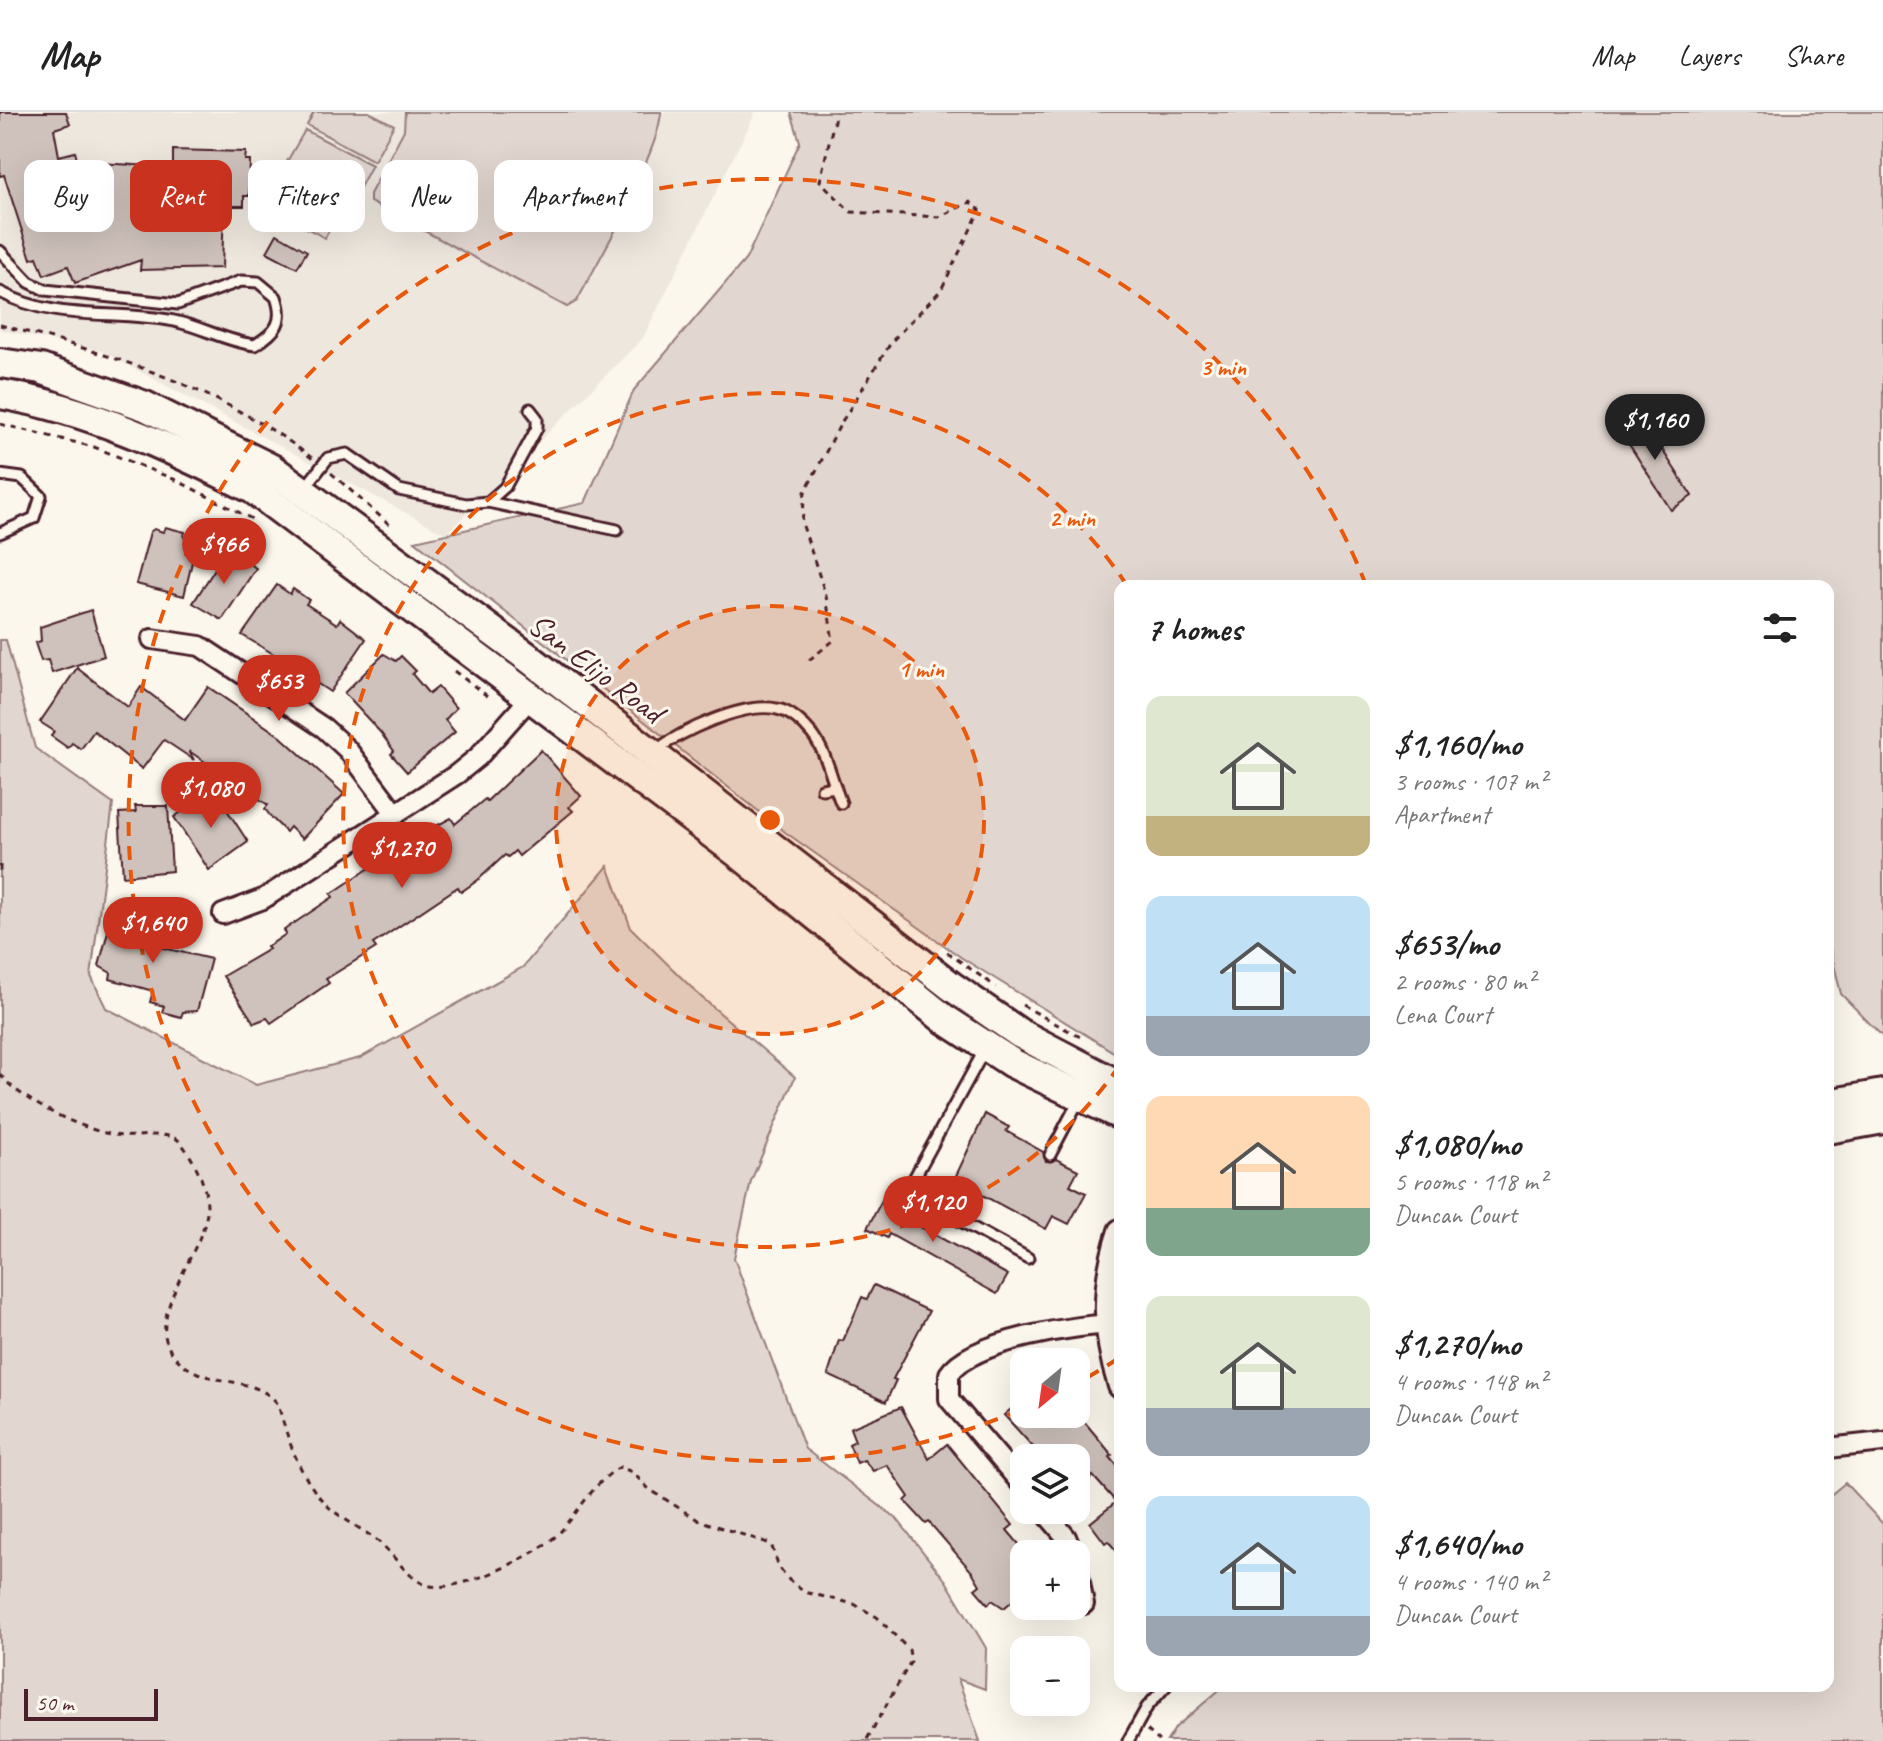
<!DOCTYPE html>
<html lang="en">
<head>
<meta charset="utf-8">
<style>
	body { margin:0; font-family:Caveat,sans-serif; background:#f2f2f2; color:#222; height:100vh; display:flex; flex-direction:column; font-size:30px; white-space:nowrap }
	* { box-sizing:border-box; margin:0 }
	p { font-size:26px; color:#767676 }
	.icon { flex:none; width:44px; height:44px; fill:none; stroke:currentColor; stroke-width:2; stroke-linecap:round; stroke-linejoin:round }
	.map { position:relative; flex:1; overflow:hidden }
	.sheet { position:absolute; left:1114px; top:468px; width:720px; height:1112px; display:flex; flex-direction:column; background:#fff; border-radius:16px; box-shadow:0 8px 32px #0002 }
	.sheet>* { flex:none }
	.hud { position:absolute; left:24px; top:48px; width:760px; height:72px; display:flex; gap:16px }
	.needle { width:52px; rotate:209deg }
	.fabs { position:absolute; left:1010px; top:1236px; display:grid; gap:16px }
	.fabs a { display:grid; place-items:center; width:80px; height:80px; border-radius:16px; background:#fff; box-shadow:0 8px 32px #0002; font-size:40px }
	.scale { position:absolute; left:24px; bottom:20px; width:134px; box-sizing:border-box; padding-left:8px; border:4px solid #4a1f2b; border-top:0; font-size:22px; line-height:28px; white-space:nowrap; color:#4a1f2b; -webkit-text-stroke:6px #fbf7ec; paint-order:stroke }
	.price { position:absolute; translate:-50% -68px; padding:0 18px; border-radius:28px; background:#c8321e; color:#fff; font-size:26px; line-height:52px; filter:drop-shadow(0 2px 4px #0008) }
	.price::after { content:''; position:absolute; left:50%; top:48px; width:24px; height:18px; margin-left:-12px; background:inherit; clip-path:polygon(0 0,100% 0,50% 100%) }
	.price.selected { background:#222; color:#fff }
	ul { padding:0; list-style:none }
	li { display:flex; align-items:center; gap:24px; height:200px; padding:0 32px }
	li span { display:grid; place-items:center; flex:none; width:224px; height:160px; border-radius:16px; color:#555 }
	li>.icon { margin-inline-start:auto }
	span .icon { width:96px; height:96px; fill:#fffc; stroke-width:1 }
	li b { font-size:34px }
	h2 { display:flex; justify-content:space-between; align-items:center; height:96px; padding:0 32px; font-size:34px }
	.tag { padding:0 28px; border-radius:16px; background:#fff; box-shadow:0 8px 32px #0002; font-size:28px; line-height:72px }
	.tag.selected { background:#c8321e; color:#fff }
	header { display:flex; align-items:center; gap:48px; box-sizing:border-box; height:112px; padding:0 40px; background:#fff; border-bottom:2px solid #e0e0e0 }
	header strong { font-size:38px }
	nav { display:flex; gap:44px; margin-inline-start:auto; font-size:28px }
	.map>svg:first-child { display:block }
</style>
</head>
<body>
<header>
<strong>Map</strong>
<nav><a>Map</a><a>Layers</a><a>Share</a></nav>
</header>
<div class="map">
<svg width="1883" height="1629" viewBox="0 0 1883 1629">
	<rect width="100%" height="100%" fill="#fbf7ec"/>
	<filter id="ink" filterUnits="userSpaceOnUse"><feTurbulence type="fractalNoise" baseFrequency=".0125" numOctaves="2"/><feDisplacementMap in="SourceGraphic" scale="16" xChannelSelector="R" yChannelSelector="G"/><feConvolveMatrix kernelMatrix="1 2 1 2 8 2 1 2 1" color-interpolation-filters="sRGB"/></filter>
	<g filter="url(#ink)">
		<path fill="#eee7de" d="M0,0H754L755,2L643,226L446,422L101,239L0,218Z"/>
		<g fill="#e2d7d0" stroke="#967b7e" stroke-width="2">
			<path d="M314,0H369L394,13L374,49L307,13Z"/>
			<path d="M405,0H661V2C657,32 642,54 635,82L577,189L567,195L370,90V82L404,18Z"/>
			<path d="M791,0H1883V925L1841,882L1828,827V474H1120V944L962,846L785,720L415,429L585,391L634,278L746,147L800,30Z"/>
			<path d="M305,18L372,53L352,90L285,53Z"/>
			<path d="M277,54L344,91L325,126L258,90Z"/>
			<path d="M0,528H6L35,636L113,692L91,864L106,896L256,973L360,946L523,855L608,754L631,816L700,884L795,965L751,1069L734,1146L805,1337L897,1407L946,1469L986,1536L985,1577L958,1567L980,1629H0Z"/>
			<path d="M1845,1371L1883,1412V1629H1167L1176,1615L1224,1574H1828V1385Z"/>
		</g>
		<g fill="#cfc2bc" stroke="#4a1f2b" stroke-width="2">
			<path d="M0,0H66L70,12L54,17L59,44L75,40L78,50L173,55V38L246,40L245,48H250L249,84H244V94H224L222,156L140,158L141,148L75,171L68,154L44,163L37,145L31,147L4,63L0,64Z"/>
			<path d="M277,122L307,139L297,156L267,140Z"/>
			<path d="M1639,302L1692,384L1671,398L1618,315Z"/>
			<path d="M165,415L185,420L184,425L197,429L184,484L136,472L150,420L154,417L163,420Z"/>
			<path d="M228,445L236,450L239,445L256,456L222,508L193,491L222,446Z"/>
			<path d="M277,473L290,482L293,477L309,488L306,492L337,512L340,507L366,527L330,580L310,567L308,570L288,555L290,552L242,523Z"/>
			<path d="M91,498L104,544L52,561L48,548L41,549L35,531L41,529L40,515Z"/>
			<path d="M384,542L396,549L401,544L416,559L412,562L429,582L438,575L456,596L445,608L455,620L407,660L391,642L394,639L380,620L344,581Z"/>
			<path d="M77,556L128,595L141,575L185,608L208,575L280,624L344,682L302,727L290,715L286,720L272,706L265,697L268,693L189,639L194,648L164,628L142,657L94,619L81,637L72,631L68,636L51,624L54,619L40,610Z"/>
			<path d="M541,638L581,684L569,695L573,699L519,744L515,739L508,745L505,743L478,768L461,780L458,775L373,832L376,836L326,867L329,871L271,911L267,906L254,911L223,864L269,837L267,835L286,822L284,818L333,785L331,782L417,724L451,706L455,712L485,687L487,689Z"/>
			<path d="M214,678L248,730L209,758L174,705Z"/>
			<path d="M135,694H168L172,759L123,764L119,701L136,700Z"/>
			<path d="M113,800L140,805L145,811L160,815L155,834L211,847L197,899L183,900L181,905L162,900L164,894L150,890L153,879L110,867L111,861L99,854Z"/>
			<path d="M985,1002L1009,1015L1006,1019L1043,1040L1046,1049L1056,1047L1078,1058L1070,1073L1086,1081L1069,1112L1053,1104L1046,1117L954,1068Z"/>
			<path d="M887,1079L906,1089L899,1103L1008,1163L997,1182L889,1122L887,1126L867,1116Z"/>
			<path d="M874,1173L929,1199L893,1267L896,1268L886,1290L828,1263L839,1228L843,1229L862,1185L867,1187Z"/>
			<path d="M1024,1286V1302H1078L1112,1343L1110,1345L1120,1357V1443L1108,1429L1105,1431L1090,1411L1116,1390L1093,1364L1076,1378V1346H1043L1004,1303Z"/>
			<path d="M901,1295L929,1347L947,1332L1013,1413L1007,1418L1024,1438V1479L1004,1496L992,1488L988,1492L975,1477L980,1473L973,1461L929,1410L926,1412L905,1389L909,1385L887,1353L873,1359L864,1348L857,1351L849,1332L855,1329L850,1316Z"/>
		</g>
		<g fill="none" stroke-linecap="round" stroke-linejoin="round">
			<g stroke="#4a1f2b" stroke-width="15">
				<g id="service">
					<path d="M0,139L29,170L45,178L178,192L241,169L258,170L276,185C285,210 276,220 255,233C228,230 202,215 174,209C112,197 58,211 0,180"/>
					<path d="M0,363L22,366L41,384L34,406L0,421"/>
					<path d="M305,376L328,346L347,342L399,378L466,392L488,390L505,375L537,316V306L530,297"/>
					<path d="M488,390L617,418"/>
					<path d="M655,639C680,620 744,589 777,597C790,599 804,612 812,622C827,641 832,669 841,691"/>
					<path d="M822,677L835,675"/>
					<path d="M985,937L912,1070L913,1083L1028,1146"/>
					<path d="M1050,1043L1080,986"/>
					<path d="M1128,1629L1147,1595L1166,1574"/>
				</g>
			</g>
			<g stroke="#4a1f2b" stroke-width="24">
				<g id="minor">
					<path d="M152,527L200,534L324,616L347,637L396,702"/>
					<path d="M223,802L263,787L457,662L478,645L531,585"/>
					<path d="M1828,1336L1883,1330"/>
					<path d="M1024,1375L949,1287V1262C972,1228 1079,1212 1120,1212"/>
					<path d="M1043,1398L1066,1425L1073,1442"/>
					<path d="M1076,1449L1084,1492"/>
				</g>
			</g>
			<g stroke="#4a1f2b" stroke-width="28">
				<path id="tertiary" d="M1120,1119C1102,1173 1103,1221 1120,1274"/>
			</g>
			<g stroke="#4a1f2b" stroke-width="34">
				<g id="primary">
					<path d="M0,251L41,257L145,294L272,357L530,547L951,874L1019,921L1120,974"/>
					<path d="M0,282C89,297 173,337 253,377L742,744L943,906L1012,951L1120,1003"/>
					<path d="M1828,992L1883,982"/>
					<path d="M1828,1017L1883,1007"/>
				</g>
			</g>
			<g stroke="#4a1f2b" stroke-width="3" stroke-dasharray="6 6" stroke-linecap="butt">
				<path d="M0,213C106,240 226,278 313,347"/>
				<path d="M0,312L94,335L176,368L254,408"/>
				<path d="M331,361L391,414"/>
				<path d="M809,548L833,529L826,484L802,411L805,380L841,311L892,229L941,178L980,98L970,90L939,105L851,100L820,69L836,0"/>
				<path d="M454,559L490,586"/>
				<path d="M0,753V766"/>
				<path d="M947,840L996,875"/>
				<path d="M1022,893L1082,926"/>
				<path d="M0,962C19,989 90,1022 123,1024C139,1026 171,1017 181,1031C195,1049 208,1075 207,1098C206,1136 144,1203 172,1241C202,1280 251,1259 278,1292C287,1325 298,1360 321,1387C334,1403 358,1414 375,1427C393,1440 403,1462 424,1472C452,1486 543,1441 562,1418C581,1396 595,1369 620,1355L632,1360L649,1377L698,1408L771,1432L779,1455L789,1468L804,1480L854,1492L877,1505L909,1538L911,1549L866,1629"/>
				<path d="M1147,1618L1159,1629"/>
			</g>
			<use href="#service" stroke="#fbf7ec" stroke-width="9"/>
			<use href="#minor" stroke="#fbf7ec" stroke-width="18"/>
			<use href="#tertiary" stroke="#fbf7ec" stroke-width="22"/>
			<use href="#primary" stroke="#fbf7ec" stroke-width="28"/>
		</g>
	</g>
	<circle cx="770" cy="708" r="214" fill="#e8590c" fill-opacity=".12"/>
	<g fill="none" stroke="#e8590c" stroke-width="4" stroke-dasharray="14 10">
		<circle cx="770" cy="708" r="214"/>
		<path d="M1120 953A427 427 0 1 1 1126 472"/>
		<path d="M1119 1246A641 641 0 0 1 1081 1269M1020 1298A641 641 0 1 1 1366 473"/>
	</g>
	<g text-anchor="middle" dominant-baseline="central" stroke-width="6" stroke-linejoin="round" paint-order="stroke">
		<g font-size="32" fill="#4a1f2b" stroke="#fbf7ec">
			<text transform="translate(596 556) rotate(37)">San Elijo Road</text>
		</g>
	</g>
	<circle cx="770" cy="708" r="12" fill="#e8590c" stroke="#fbf7ec" stroke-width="4"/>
	<g font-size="24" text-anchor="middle" font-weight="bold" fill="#e8590c" stroke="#fbf7ec" stroke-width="6" stroke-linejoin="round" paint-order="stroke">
		<text x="1223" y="263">3 min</text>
		<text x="1072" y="414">2 min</text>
		<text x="921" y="565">1 min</text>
	</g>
</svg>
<div class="fabs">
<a><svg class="needle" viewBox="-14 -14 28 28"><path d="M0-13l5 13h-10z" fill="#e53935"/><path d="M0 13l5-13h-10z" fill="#767676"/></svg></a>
<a><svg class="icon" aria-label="layers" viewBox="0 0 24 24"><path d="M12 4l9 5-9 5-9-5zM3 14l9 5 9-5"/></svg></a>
<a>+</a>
<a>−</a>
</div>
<div class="scale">50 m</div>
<b class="price selected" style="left:1655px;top:350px">$1,160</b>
<b class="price" style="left:224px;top:474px">$966</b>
<b class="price" style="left:279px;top:611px">$653</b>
<b class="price" style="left:211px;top:718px">$1,080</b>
<b class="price" style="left:402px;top:778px">$1,270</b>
<b class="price" style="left:153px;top:853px">$1,640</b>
<b class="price" style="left:933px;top:1132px">$1,120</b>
<div class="hud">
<a class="tag">Buy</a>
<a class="tag selected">Rent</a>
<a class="tag">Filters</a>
<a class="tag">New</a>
<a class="tag">Apartment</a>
</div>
<section class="sheet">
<h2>7 homes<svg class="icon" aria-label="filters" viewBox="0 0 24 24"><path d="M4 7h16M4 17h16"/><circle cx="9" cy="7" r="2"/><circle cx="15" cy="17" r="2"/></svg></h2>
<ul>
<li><span style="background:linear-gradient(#dfe7d0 75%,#c2b280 0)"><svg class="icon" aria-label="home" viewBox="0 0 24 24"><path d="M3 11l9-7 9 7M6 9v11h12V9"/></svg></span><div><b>$1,160/mo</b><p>3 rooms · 107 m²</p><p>Apartment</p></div></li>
<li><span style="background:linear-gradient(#bfe0f5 75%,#9aa5b1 0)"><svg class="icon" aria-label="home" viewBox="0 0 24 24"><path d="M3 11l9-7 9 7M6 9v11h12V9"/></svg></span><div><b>$653/mo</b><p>2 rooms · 80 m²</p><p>Lena Court</p></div></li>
<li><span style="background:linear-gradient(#ffd9b3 70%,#7fa58c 0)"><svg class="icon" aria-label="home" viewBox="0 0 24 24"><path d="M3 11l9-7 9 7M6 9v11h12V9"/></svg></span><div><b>$1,080/mo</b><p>5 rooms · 118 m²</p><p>Duncan Court</p></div></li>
<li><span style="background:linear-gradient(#dfe7d0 70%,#9aa5b1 0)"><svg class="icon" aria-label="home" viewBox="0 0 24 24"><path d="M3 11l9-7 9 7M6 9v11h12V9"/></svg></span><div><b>$1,270/mo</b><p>4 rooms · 148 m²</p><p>Duncan Court</p></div></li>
<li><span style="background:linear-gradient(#bfe0f5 75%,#9aa5b1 0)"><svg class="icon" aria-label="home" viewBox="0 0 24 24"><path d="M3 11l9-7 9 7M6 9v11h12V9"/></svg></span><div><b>$1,640/mo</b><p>4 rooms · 140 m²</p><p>Duncan Court</p></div></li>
</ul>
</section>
</div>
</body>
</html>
